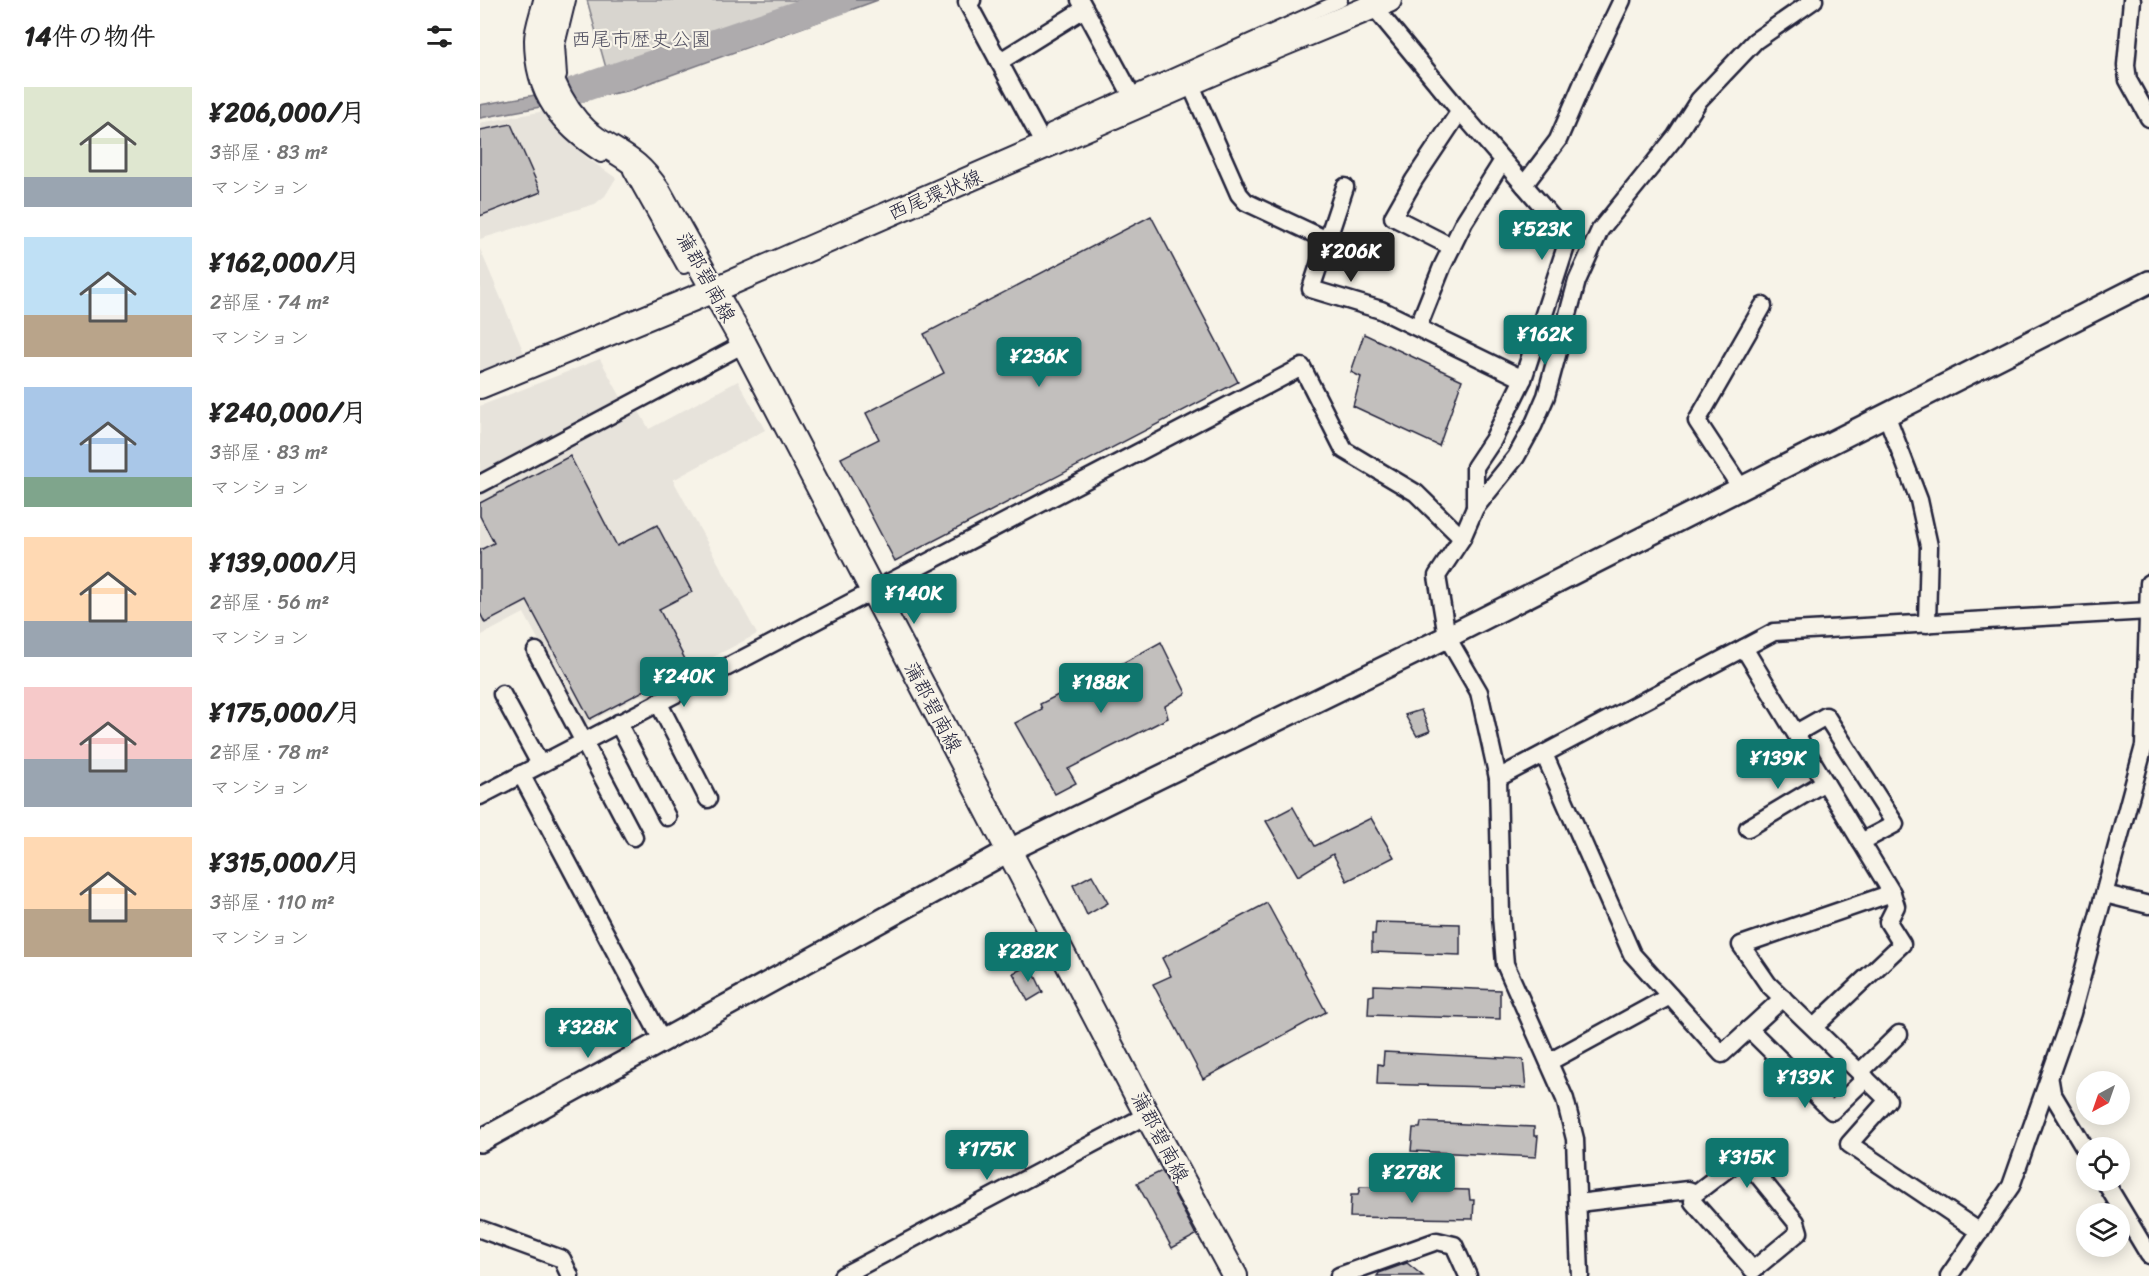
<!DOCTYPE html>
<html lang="ja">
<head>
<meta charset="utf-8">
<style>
	body { margin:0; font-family:Sriracha,"Klee One",sans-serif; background:#f6f6f6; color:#222; height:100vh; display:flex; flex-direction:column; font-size:22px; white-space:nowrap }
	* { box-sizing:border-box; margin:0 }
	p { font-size:20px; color:#767676 }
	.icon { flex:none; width:33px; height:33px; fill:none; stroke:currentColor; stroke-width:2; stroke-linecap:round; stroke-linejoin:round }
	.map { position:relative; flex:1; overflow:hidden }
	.panel { display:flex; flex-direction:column; background:#fff; width:480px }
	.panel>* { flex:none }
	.needle { width:39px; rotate:220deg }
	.tools { position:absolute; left:1596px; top:1071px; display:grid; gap:12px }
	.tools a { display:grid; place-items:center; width:54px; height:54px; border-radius:50%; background:#fff; box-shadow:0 3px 15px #0003; font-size:30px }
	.price { position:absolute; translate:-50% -51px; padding:0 14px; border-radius:6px; background:#0f766e; color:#fff; font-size:20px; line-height:39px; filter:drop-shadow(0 2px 3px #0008) }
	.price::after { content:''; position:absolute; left:50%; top:36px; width:18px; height:14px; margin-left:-9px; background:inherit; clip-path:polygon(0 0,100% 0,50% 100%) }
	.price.on { background:#222; color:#fff }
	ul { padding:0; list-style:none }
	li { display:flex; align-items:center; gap:18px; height:150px; padding:0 24px }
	li span { display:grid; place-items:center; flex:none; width:168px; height:120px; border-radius:0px; color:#555 }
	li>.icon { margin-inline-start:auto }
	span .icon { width:72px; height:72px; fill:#fffc; stroke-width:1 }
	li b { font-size:26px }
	h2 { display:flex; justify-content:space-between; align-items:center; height:72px; padding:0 24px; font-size:26px }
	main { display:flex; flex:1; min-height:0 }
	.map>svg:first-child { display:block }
</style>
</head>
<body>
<main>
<section class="panel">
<h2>14件の物件<svg class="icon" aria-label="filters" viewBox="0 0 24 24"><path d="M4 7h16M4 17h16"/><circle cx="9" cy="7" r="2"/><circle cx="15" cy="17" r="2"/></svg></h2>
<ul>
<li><span style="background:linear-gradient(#dfe7d0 75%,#9aa5b1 0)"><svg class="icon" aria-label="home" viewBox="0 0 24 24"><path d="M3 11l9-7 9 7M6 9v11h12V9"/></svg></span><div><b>¥206,000/月</b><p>3部屋 · 83 m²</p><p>マンション</p></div></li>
<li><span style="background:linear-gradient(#bfe0f5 65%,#b9a48a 0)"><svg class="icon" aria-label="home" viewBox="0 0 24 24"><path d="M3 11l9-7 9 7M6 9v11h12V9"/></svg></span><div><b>¥162,000/月</b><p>2部屋 · 74 m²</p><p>マンション</p></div></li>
<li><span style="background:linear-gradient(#a9c7e8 75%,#7fa58c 0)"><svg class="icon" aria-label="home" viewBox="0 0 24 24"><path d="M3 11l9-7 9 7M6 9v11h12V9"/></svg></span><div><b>¥240,000/月</b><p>3部屋 · 83 m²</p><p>マンション</p></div></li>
<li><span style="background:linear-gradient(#ffd9b3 70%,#9aa5b1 0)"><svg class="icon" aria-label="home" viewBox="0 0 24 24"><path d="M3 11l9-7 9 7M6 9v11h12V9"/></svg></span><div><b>¥139,000/月</b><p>2部屋 · 56 m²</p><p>マンション</p></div></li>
<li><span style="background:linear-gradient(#f6c9c9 60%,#9aa5b1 0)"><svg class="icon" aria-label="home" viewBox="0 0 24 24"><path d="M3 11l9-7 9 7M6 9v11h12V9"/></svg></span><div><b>¥175,000/月</b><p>2部屋 · 78 m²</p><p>マンション</p></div></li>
<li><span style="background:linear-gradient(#ffd9b3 60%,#b9a48a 0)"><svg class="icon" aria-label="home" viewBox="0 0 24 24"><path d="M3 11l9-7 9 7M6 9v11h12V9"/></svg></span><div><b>¥315,000/月</b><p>3部屋 · 110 m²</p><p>マンション</p></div></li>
</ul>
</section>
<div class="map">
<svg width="1669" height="1276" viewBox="0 0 1669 1276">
	<rect width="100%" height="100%" fill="#f7f3e8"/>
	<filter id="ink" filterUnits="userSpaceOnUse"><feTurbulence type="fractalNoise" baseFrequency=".0167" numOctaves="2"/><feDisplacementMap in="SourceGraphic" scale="12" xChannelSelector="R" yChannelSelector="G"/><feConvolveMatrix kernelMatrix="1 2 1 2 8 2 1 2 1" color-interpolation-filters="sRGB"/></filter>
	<g filter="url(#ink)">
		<g fill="#e7e3db">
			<path d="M65,111L77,129L107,158L136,178L125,196L115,204L0,239V123Z"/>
			<path d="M0,249L45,355L0,373Z"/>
			<path d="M120,359L148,410L156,406L169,429L258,381L285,430L193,480L277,634L104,725L44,613L0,636V406Z"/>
		</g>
		<path fill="#d8d5cf" stroke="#7d7c85" stroke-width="1.5" d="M107,0H390L133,93Z"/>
		<path fill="#aeabad" stroke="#76747f" stroke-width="1.5" d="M369,0H398L147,91L0,118V105L143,79Z"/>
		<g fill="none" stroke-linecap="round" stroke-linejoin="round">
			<path stroke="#aeabad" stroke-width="28" d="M94,91L361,0"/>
		</g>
		<g fill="#c2bfbd" stroke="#22223b" stroke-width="1.5">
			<path d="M31,124L61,192L0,216V130Z"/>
			<path d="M671,216L758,382L415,561L361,458L399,439L386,413L464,373L444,334Z"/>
			<path d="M884,334L982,380L959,446L873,406L881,377L871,372Z"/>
			<path d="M90,456L137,546L177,525L212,592L179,609L209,667L110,719L47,601L5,623L0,613V550L14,543L0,516V503Z"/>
			<path d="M681,642L706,693L685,706L688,718L588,769L596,783L575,794L535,723L562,709L560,704L590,689L592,691Z"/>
			<path d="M941,710L950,731L937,736L925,715Z"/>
			<path d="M813,807L835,846L891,818L914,857L867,881L853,854L818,876L786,821Z"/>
			<path d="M612,875L628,903L607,915L593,885Z"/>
			<path d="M787,903L846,1012L723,1079L673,984L691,976L682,958Z"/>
			<path d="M896,922L980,924V955L892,952V934H895Z"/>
			<path d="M550,965L563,992L548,1001L533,973Z"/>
			<path d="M894,985L1020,990V1019L888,1015L889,996L894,995Z"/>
			<path d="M904,1052L1043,1059L1046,1088L897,1084L898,1064L903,1065Z"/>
			<path d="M941,1122L1054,1127V1136H1058L1056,1157L931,1151L933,1128H940Z"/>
			<path d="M682,1171L716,1235L692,1248L657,1183Z"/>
			<path d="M880,1187L989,1190L990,1200H994L993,1219L870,1217L871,1195H878Z"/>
			<path d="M927,1263L943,1276H897L899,1273Z"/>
		</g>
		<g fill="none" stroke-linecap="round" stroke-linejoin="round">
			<g stroke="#22223b" stroke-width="16">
				<g id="pedestrian">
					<path d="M60,0C57,13 51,28 51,40C51,95 77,128 121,156"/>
					<path d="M80,75L78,45L89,0"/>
					<path d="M571,130L861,0"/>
					<path d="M150,171L204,267"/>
				</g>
			</g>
			<g stroke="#22223b" stroke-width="21">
				<g id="minor">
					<path d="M492,0L487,2L565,147"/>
					<path d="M600,0L658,107"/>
					<path d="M1652,0L1646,65L1648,80L1669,118"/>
					<path d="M894,7L980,111L1089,237L1043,379L1013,440L995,467V508"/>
					<path d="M519,62L604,9"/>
					<path d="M710,83L759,194L766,202L847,240"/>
					<path d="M1044,185L1078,140L1107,73L1142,0"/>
					<path d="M865,187L831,289L901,310L1043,379"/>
					<path d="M972,247L913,217L934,180L980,111"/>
					<path d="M938,327L962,267L984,222L1022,162"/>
					<path d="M1406,414L1439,500L1449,546L1447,624"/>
					<path d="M0,484L264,344"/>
					<path d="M1261,488L1217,421L1283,306"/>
					<path d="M1264,648L1412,893L1416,906L1408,922L1422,944L1334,1027"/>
					<path d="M56,651L154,837"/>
					<path d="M22,694L60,764"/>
					<path d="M178,702L228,799"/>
					<path d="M138,723L187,817"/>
					<path d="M1316,733L1346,716L1415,824L1381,842"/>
					<path d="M1064,754L1152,954L1190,996"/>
					<path d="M41,774L182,1040"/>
					<path d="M1018,778L1294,632L1669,611"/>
					<path d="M0,796L822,367L864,450L936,493L982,538"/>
					<path d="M1268,828L1345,782"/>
					<path d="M1412,893L1261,945L1288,984L1408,1100L1369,1144L1500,1232"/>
					<path d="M1625,894L1669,905"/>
					<path d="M1269,1029L1352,1111L1386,1078"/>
					<path d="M1069,1062L1190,996L1242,1054L1303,998"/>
					<path d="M1380,1072L1419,1034"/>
					<path d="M1570,1081L1572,1093L1606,1150"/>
					<path d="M1624,1180L1669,1255"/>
					<path d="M1098,1203L1208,1190L1216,1193L1258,1161L1268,1163L1316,1222L1319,1232L1273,1270L1213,1202L1214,1192"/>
					<path d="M0,1229L82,1259L90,1276"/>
					<path d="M362,1276L667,1115"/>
					<path d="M859,1276L957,1241L974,1245L988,1276"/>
					<path d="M1100,1276L1095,1139L1085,1099L1025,964L1021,916L1018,778L999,692L967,637L957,576L982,538L995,508L1036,457L1053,426L1066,396L1097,281L1120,230L1196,136L1219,100L1275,41L1334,0"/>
					<path d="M1469,1276L1531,1186L1592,1013L1664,746L1669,583"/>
				</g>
			</g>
			<g stroke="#22223b" stroke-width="26">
				<path id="tertiary" d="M0,1141L528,851L967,637L1669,282"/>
			</g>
			<g stroke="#22223b" stroke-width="28">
				<g id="secondary">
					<path d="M74,0C69,14 64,30 65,45C66,79 88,120 116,139C145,158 157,160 178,191L264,344L667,1115L755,1276"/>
					<path d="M0,386L234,290L749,66L909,0"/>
				</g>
			</g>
			<use href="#pedestrian" stroke="#f7f3e8" stroke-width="12"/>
			<use href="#minor" stroke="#f7f3e8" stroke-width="16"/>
			<use href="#tertiary" stroke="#f7f3e8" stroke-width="21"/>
			<use href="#secondary" stroke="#f7f3e8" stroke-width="24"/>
		</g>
	</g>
	<g text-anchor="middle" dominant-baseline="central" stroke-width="4.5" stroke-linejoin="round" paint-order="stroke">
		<g font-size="20" fill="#504f60" stroke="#f7f3e8">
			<text x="161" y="39">西尾市歴史公園</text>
		</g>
		<g font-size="20" fill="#22223b" stroke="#f7f3e8">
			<text transform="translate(455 195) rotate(-23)">西尾環状線</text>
			<text transform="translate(226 277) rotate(61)">蒲郡碧南線</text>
			<text transform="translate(453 707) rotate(62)">蒲郡碧南線</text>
			<text transform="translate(680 1137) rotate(62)">蒲郡碧南線</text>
		</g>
	</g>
</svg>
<div class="tools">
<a><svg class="needle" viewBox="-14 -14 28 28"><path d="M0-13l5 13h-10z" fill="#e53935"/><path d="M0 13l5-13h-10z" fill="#767676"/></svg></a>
<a><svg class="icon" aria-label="locate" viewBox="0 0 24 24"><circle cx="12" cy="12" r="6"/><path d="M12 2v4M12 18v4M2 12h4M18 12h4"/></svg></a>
<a><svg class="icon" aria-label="layers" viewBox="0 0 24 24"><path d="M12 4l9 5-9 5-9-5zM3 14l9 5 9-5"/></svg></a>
</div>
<b class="price" style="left:1062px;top:261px">¥523K</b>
<b class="price on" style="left:871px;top:283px">¥206K</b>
<b class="price" style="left:1065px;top:366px">¥162K</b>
<b class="price" style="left:559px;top:388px">¥236K</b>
<b class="price" style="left:434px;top:625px">¥140K</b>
<b class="price" style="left:204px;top:708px">¥240K</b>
<b class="price" style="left:621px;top:714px">¥188K</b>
<b class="price" style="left:1298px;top:790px">¥139K</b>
<b class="price" style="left:548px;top:983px">¥282K</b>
<b class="price" style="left:108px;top:1059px">¥328K</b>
<b class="price" style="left:1325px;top:1109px">¥139K</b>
<b class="price" style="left:507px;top:1181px">¥175K</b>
<b class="price" style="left:1267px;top:1189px">¥315K</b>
<b class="price" style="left:932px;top:1204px">¥278K</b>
</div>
</main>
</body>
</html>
